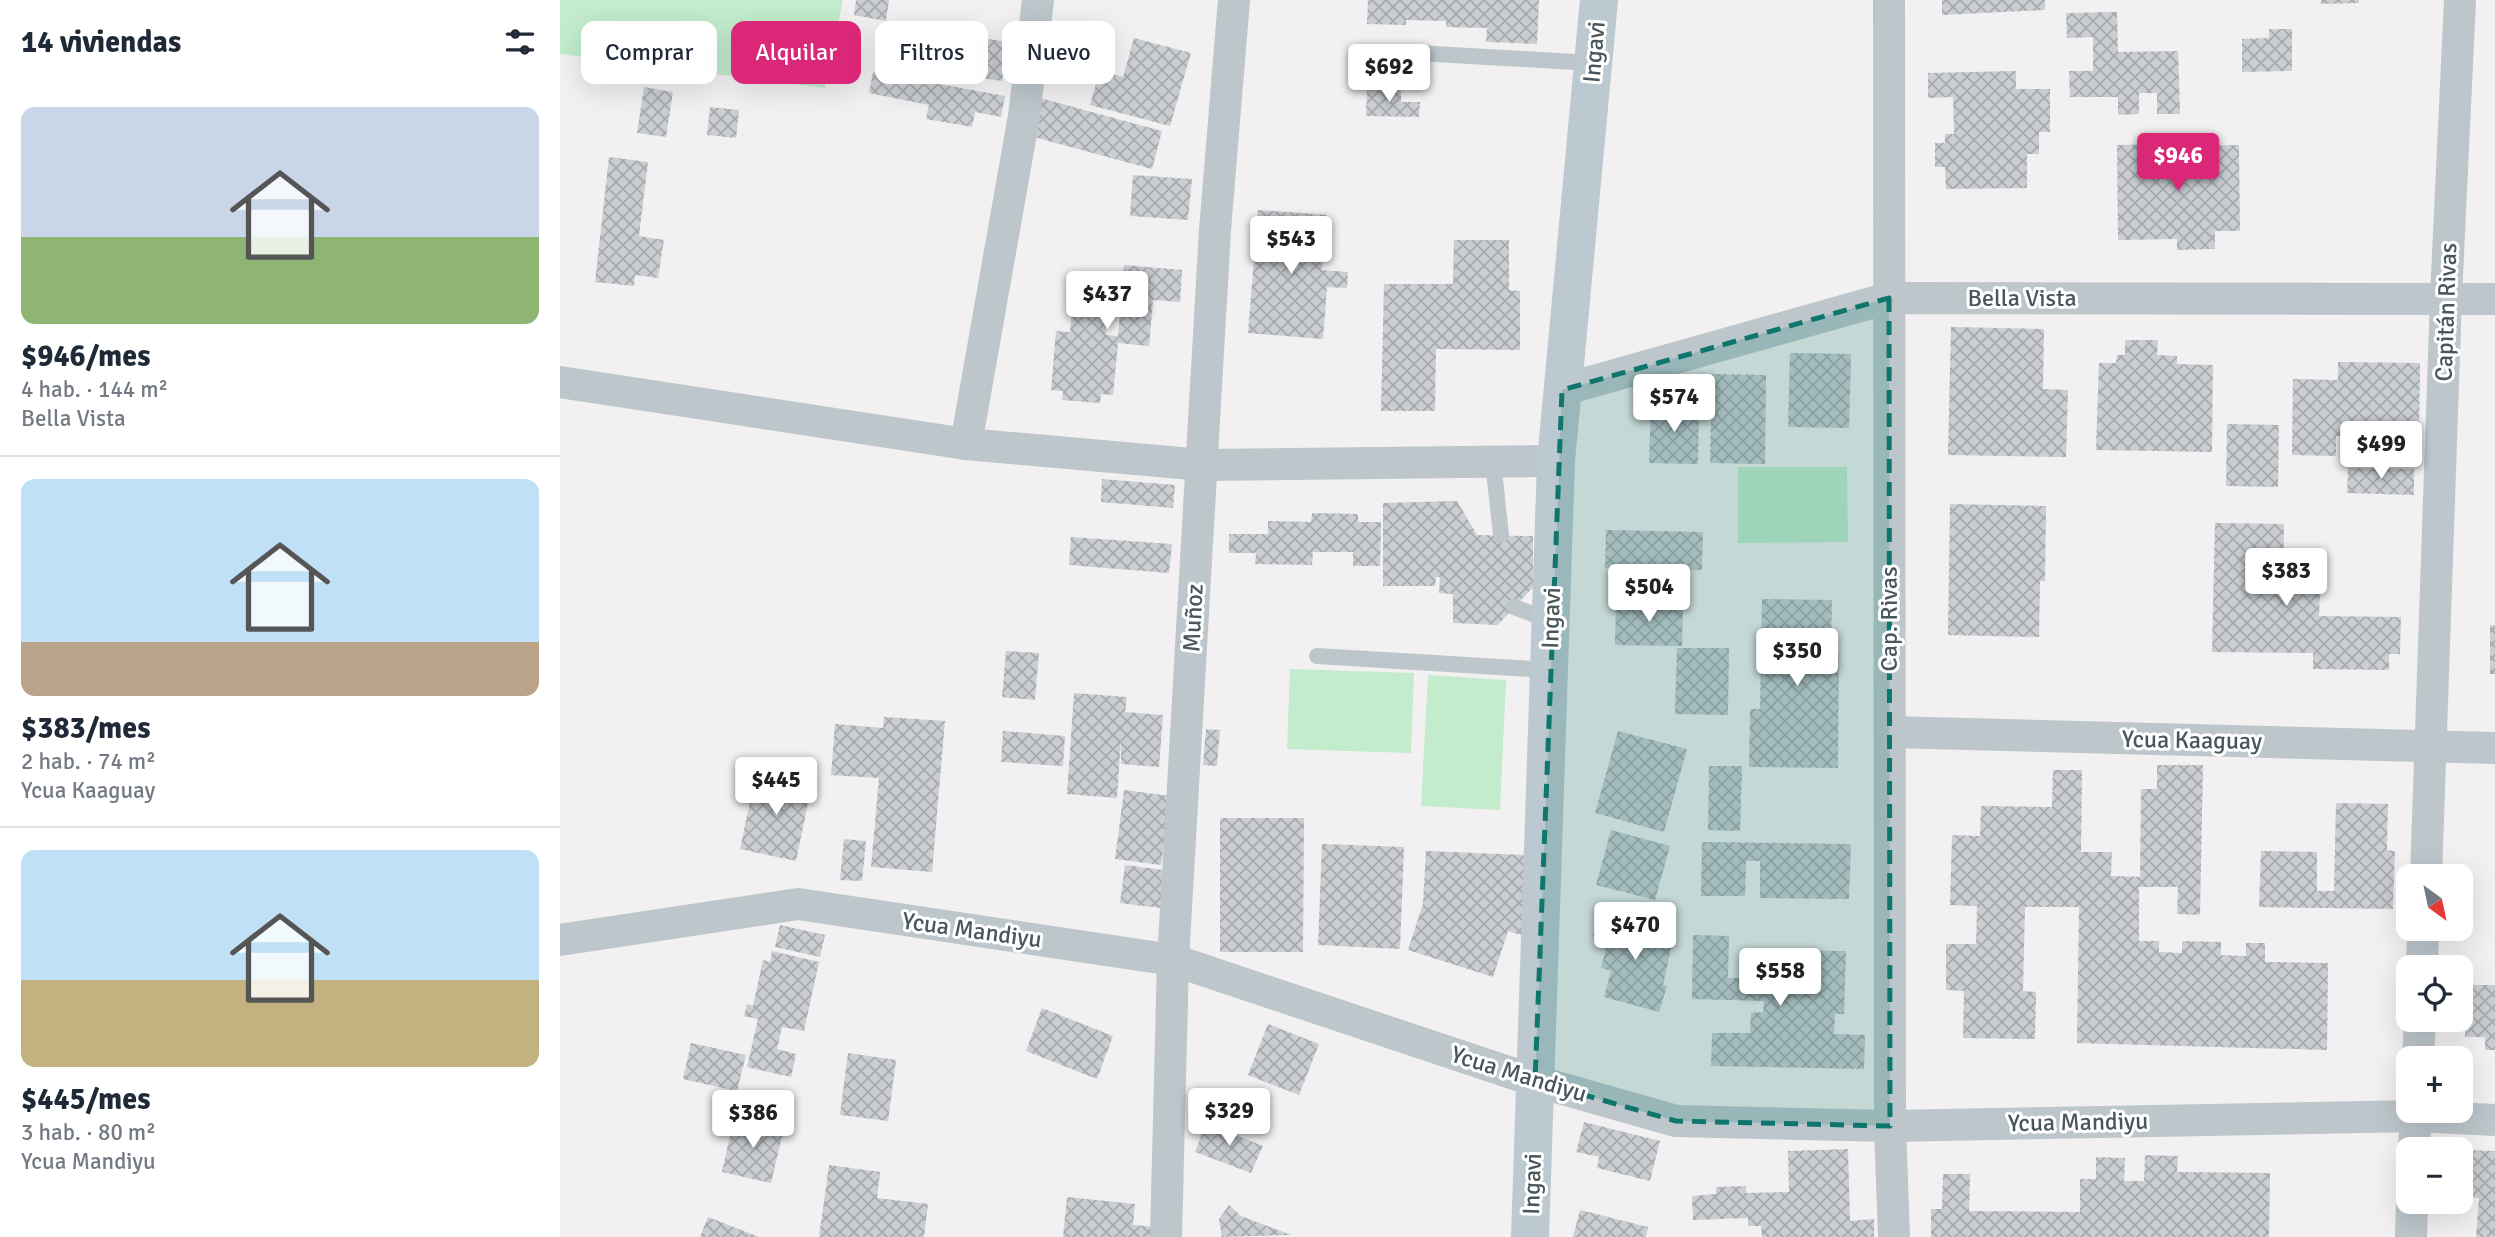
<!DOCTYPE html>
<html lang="es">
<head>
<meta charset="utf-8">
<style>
	body { margin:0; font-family:Signika,sans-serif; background:#f6f6f7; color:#1f2937; height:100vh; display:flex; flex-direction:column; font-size:26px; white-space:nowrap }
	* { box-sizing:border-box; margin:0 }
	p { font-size:23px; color:#747a83 }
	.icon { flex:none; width:38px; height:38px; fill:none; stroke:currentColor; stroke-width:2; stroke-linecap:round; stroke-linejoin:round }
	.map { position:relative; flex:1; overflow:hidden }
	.drawer { display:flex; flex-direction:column; background:#fff; width:560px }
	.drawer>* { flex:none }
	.hud { position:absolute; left:21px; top:21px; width:665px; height:63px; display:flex; gap:14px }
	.needle { width:46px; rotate:147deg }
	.controls { position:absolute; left:1836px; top:864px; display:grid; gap:14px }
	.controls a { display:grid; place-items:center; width:77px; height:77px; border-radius:14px; background:#fff; box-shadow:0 7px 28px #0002; font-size:35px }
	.price { position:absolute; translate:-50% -60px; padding:0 16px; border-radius:7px; background:#fff; color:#222; font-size:23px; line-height:46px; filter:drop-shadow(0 2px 4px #0008) }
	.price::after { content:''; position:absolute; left:50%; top:42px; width:21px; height:16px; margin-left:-10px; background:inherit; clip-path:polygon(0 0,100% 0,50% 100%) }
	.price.selected { background:#db2777; color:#fff }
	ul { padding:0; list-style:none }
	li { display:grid; align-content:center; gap:14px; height:371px; padding:0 21px }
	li+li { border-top:2px solid #e0e1e3 }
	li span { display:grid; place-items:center; height:217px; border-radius:14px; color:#555 }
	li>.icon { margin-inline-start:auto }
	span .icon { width:126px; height:126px; fill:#fffc; stroke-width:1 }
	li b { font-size:30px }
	h2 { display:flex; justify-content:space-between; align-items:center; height:84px; padding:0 21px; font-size:30px }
	.pill { padding:0 24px; border-radius:14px; background:#fff; box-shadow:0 7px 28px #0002; font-size:24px; line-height:63px }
	.pill.selected { background:#db2777; color:#fff }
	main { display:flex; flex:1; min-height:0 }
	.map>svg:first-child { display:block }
</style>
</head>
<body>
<main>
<section class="drawer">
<h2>14 viviendas<svg class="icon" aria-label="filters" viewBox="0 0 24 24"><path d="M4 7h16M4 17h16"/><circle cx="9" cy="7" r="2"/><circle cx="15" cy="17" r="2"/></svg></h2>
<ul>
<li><span style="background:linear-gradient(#c9d6e8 60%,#8fb573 0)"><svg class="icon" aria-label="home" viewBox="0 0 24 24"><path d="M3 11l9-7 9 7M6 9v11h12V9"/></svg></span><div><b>$946/mes</b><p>4 hab. · 144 m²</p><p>Bella Vista</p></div></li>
<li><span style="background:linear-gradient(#bfe0f5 75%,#b9a48a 0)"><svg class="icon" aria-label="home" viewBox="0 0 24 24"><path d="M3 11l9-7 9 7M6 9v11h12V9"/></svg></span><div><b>$383/mes</b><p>2 hab. · 74 m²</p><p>Ycua Kaaguay</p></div></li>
<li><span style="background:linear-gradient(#bfe0f5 60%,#c2b280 0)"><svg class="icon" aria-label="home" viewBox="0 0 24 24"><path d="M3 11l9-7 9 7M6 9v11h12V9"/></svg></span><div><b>$445/mes</b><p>3 hab. · 80 m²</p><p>Ycua Mandiyu</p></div></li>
</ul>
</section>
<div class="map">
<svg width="1935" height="1237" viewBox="0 0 1935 1237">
	<defs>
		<pattern id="building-cross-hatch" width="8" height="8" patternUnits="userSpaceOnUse" patternTransform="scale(1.75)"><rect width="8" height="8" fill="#caced2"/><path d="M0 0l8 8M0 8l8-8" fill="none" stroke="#a6aaae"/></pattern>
	</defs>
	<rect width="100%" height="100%" fill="#f2f0f0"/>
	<g fill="#c2eccc">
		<path d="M0,0H283L265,88L0,54Z"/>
		<path d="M1178,467H1287L1288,542L1178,543Z"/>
		<path d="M730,669L854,673L851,753L727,749Z"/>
		<path d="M868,675L946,680L940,810L861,806Z"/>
	</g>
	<g fill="url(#building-cross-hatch)">
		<path d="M296,0H329L326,21L294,15Z"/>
		<path d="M808,0H979L977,44L926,42L927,28L886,27V21L846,20V25L807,24Z"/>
		<path d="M1382,0H1485V10L1382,15Z"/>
		<path d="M1761,0H1799V3L1761,4Z"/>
		<path d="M1557,12L1558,52L1618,51L1620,114H1597V93H1579V114L1558,115V97H1510L1509,71H1533V37L1507,38L1506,13Z"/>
		<path d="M342,26L448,42L442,81L336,65Z"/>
		<path d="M1709,29H1732V71L1682,72V39L1709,38Z"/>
		<path d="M574,38L631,53L610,126L530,105L540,70L563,77Z"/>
		<path d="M483,51L508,57L504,73L478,66Z"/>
		<path d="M1456,71V89H1490V132H1479V154H1467V188L1386,189L1385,167H1375V143H1385V134H1394L1393,97L1368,98V73Z"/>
		<path d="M313,72L445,96L441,117L415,112L412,127L366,119L369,105L309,93Z"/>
		<path d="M84,87L113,92L106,137L77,133Z"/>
		<path d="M807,87L841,89V102H860L859,117L806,116Z"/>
		<path d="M476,97L602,131L592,169L466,135Z"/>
		<path d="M150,107L179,110L176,138L147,135Z"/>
		<path d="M1616,144V146L1679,145L1680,231H1655V249L1617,250V239L1558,240L1557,145Z"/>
		<path d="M49,157L88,162L79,236L104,240L98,278L75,275L74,286L35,282Z"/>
		<path d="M573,175L632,179L628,220L570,216Z"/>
		<path d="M698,210L767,215L762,270L788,272L787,288L767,287L763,339L688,333Z"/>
		<path d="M894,240H949V290L960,291V350L876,349L875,411H821L824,284H893Z"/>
		<path d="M564,265L622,270L620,302L593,300L589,346L558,343L553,395L541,394L540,403L502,400L503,391L491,390L496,331L510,332L514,284L550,286L546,335L558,336Z"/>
		<path d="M1391,327L1484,329L1483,389L1508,390L1506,457L1388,455Z"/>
		<path d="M1565,340H1598L1597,355L1617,356V364L1653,365L1652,452L1536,450L1539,363H1556L1557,355H1565Z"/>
		<path d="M1230,353L1291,354L1289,428L1228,427Z"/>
		<path d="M1778,362L1860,363L1859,437L1776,436V456L1732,455L1733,379L1778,380Z"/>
		<path d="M1152,374L1206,375L1205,464L1150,463Z"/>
		<path d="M1091,404H1139L1138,464L1089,463Z"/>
		<path d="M1667,424L1719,425L1718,487L1666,486Z"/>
		<path d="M1788,468L1854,469V495L1787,493Z"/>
		<path d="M542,479L615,485L613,508L541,502Z"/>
		<path d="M897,501L917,535L973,536V587L938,625L893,623V594L879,593L880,577H876L875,586H823V503Z"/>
		<path d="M1390,504L1486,506L1485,581H1480L1479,637L1388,635Z"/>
		<path d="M752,513L798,514V522H821L820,566H793V552H753L752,565L695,564L696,553H669V534H708V521L751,522Z"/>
		<path d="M1655,523L1724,524L1723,591L1760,592L1759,616L1841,617L1840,654H1829V670L1753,669V653L1652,652Z"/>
		<path d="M1046,530L1143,532L1142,570L1045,568Z"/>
		<path d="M511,537L612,544L609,573L509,565Z"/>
		<path d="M1202,599L1272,600L1271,653L1279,652L1278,768L1189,767L1190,709H1200Z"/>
		<path d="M1056,601L1123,602L1122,646L1055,645Z"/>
		<rect x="1930" y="625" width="5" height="49"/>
		<path d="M1117,648H1169L1168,715L1115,714Z"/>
		<path d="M446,651L479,653L475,700L442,697Z"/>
		<path d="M514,693L567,697L565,712L603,715L599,767L561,764V739L557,798L507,794Z"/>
		<path d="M324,717L385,721L372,872L311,867L319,778L271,775L275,724L323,728Z"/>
		<path d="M646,729L660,730L657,766L643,765Z"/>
		<path d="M443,731L505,736L503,766L441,762Z"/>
		<path d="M1058,731L1127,749L1104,832L1035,813Z"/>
		<path d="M1597,765H1643L1640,915L1617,914L1618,887H1579V941H1599V952L1622,953V941L1661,942V955L1686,956V943H1705V962L1768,963L1767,1050L1517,1043L1519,907H1465L1463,991L1476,992L1475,1039L1403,1038L1404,991L1386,990V944H1416L1417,906L1390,905L1392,835L1420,836L1421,806L1492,807L1493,770H1522L1521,852H1552L1551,876L1580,877L1581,789H1597Z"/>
		<path d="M1149,766H1182L1180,831L1148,830Z"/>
		<path d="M196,773L252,784L236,861L180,849Z"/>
		<path d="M564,790L610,796L601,865L555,859Z"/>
		<path d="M1776,803L1828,804L1827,850L1835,851L1833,909L1699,907L1701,851L1757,852V891H1774Z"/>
		<path d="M660,818H744L743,952H660Z"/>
		<path d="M1051,830L1110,846L1095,900L1036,885Z"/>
		<path d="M284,839L306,841L302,881L280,880Z"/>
		<path d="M1142,842L1291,844L1289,899L1200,898V861H1186L1185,896H1141Z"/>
		<path d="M762,844L844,847L840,949L758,945Z"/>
		<path d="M866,851L968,855L967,937L948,931L933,977L848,950L863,904Z"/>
		<path d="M565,865L604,870L600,908L560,903Z"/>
		<path d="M1039,914L1114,935L1103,985L1107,986L1099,1012L1044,997L1051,971L1041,968L1048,940L1033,936Z"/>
		<path d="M220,925L265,935L260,957L215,947Z"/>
		<path d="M1133,935L1169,936L1168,978H1204L1205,950L1286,951L1284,1014H1275L1274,1034L1305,1035L1304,1069L1151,1066L1152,1033H1190L1191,1013L1203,1012L1204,1001L1132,999Z"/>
		<path d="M212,951L259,962L244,1031L222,1027L217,1049L236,1054L231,1077L187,1067L198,1019L184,1016L187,1004L193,1006L203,960L210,962Z"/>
		<path d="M1906,985H1935V1050H1925V1037H1905Z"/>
		<path d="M482,1008L553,1036L537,1079L466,1051Z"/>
		<path d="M708,1024L759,1044L739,1095L688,1075Z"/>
		<path d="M131,1043L186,1055L177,1091L123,1079Z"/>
		<path d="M288,1053L336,1060L328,1121L280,1115Z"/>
		<path d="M174,1117L224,1128L211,1183L162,1172Z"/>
		<path d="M1024,1122L1100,1141L1090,1181L1037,1168L1039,1157L1016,1152Z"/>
		<path d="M646,1123L703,1146L691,1173L635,1152Z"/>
		<path d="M1288,1149L1290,1221L1314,1219V1237H1202L1201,1226H1188V1218L1133,1220L1132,1196L1156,1194V1187L1186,1186V1193L1229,1192L1228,1151Z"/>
		<path d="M1904,1150L1935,1151V1237H1916L1919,1198L1901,1197Z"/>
		<path d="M1585,1155L1618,1156L1617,1172L1710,1173L1709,1237H1371V1209H1382L1383,1174H1410L1409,1211L1520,1212V1179H1536V1157L1565,1158L1564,1181H1584Z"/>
		<path d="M269,1165L320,1172L317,1198L368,1204L364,1237H259Z"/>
		<path d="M507,1197L575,1204L573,1225L597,1227L596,1237H503Z"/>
		<path d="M669,1205L681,1216L731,1235L662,1237L659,1219Z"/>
		<path d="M1020,1210L1088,1227L1086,1237H1013Z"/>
		<path d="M148,1217L199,1237H140Z"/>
	</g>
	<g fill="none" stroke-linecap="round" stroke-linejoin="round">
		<g stroke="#bcc6cb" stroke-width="16">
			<path d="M840,52L1033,63"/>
			<path d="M933,462L941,535"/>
			<path d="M954,607L991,621"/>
			<path d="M757,656L989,670"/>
		</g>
		<g stroke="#bcc6cb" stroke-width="32">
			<path d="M1329,0L1330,1126L1334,1237"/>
			<path d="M0,382L406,444L643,465L996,461"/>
			<path d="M1002,390L1329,298L1935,299"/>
			<path d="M406,444L464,116L478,0"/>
			<path d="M1330,732L1935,748"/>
			<path d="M1866,877L1886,297L1900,0"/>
			<path d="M0,940L238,904L613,960L975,1081L1116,1121L1330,1126L1856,1116L1935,1120"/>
			<path d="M1862,968L1863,929"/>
			<path d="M1858,1059L1860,1020"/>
			<path d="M1854,1150L1856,1111"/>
			<path d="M606,1237L613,960L655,230L674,0"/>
			<path d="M1851,1237L1852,1202"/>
		</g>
		<path stroke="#bdc9d0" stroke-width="38" d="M970,1237L996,461L1039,0"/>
	</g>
	<path fill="#0f766e" fill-opacity="0.2" stroke="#0f766e" stroke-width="5" stroke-dasharray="14 9" stroke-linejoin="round" d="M1329,298L1330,1126L1116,1121L975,1081L1002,390Z"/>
	<g text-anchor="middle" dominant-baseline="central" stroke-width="6" stroke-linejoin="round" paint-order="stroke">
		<g font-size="24" fill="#49565c" stroke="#fff">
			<text transform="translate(1034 52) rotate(-85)">Ingavi</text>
			<text x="1462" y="298">Bella Vista</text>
			<text transform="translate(1886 312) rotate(-88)">Capitán Rivas</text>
			<text transform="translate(633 618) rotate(-87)">Muñoz</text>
			<text transform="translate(991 618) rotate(-88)">Ingavi</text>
			<text transform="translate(1329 619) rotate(-90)">Cap. Rivas</text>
			<text transform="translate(1632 740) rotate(1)">Ycua Kaaguay</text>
			<text transform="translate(412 930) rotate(8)">Ycua Mandiyu</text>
			<text transform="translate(959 1074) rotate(17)">Ycua Mandiyu</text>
			<text transform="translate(1518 1122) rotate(-1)">Ycua Mandiyu</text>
			<text transform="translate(972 1184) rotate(-88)">Ingavi</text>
		</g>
	</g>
</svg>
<div class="controls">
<a><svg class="needle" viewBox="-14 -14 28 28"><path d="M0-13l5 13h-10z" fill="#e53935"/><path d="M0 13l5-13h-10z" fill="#747a83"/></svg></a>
<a><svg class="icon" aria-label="locate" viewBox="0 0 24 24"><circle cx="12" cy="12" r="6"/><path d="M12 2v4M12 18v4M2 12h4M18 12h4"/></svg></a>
<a>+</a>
<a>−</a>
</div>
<b class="price" style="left:829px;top:104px">$692</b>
<b class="price selected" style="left:1618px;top:193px">$946</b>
<b class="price" style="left:731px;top:276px">$543</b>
<b class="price" style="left:547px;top:331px">$437</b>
<b class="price" style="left:1114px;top:434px">$574</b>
<b class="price" style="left:1821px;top:481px">$499</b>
<b class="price" style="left:1726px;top:608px">$383</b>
<b class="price" style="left:1089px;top:624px">$504</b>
<b class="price" style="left:1237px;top:688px">$350</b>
<b class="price" style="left:216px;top:817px">$445</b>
<b class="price" style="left:1075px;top:962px">$470</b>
<b class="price" style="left:1220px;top:1008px">$558</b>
<b class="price" style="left:669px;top:1148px">$329</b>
<b class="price" style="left:193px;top:1150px">$386</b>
<div class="hud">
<a class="pill">Comprar</a>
<a class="pill selected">Alquilar</a>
<a class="pill">Filtros</a>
<a class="pill">Nuevo</a>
</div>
</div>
</main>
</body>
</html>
